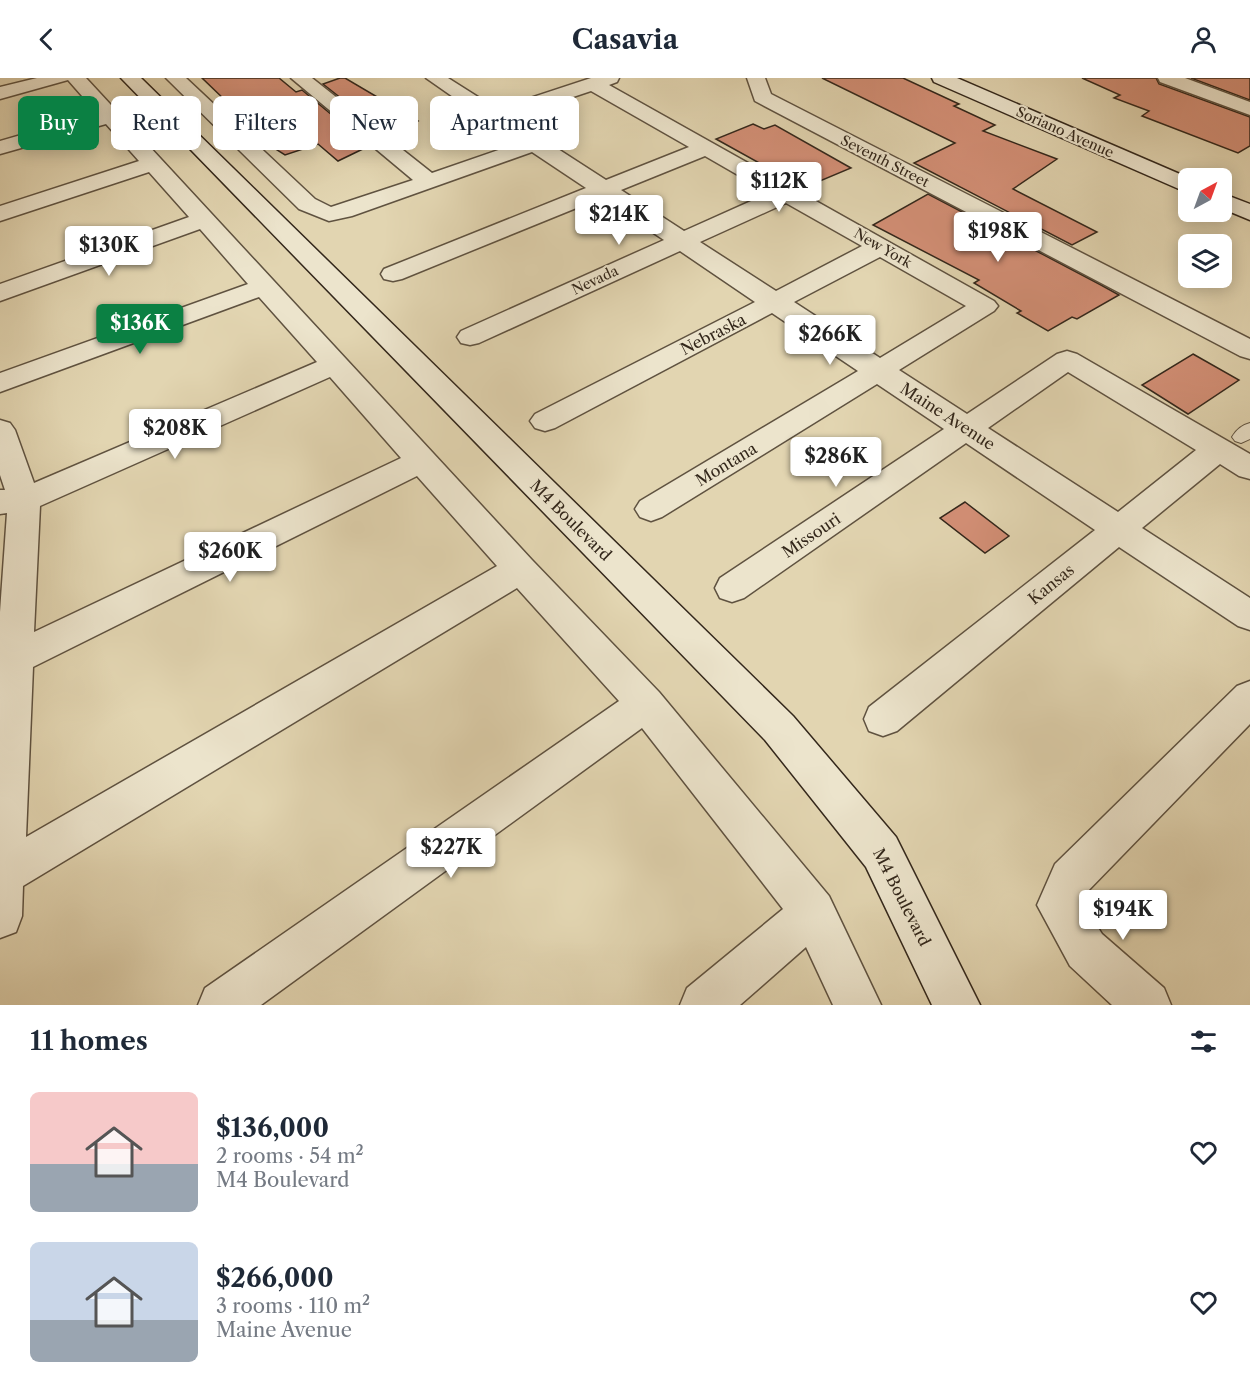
<!DOCTYPE html>
<html lang="en">
<head>
<meta charset="utf-8">
<style>
	body { margin:0; font-family:"Libre Caslon Text",serif; background:#f2f2f3; color:#1f2937; height:100vh; display:flex; flex-direction:column; font-size:22px; white-space:nowrap }
	* { box-sizing:border-box; margin:0 }
	p { font-size:20px; color:#747a83 }
	.icon { flex:none; width:33px; height:33px; fill:none; stroke:currentColor; stroke-width:2; stroke-linecap:round; stroke-linejoin:round }
	.map { position:relative; height:927px; overflow:hidden }
	.side { display:flex; flex-direction:column; background:#fff; flex:1 }
	.side>* { flex:none }
	.guide { position:absolute; left:18px; top:18px; width:600px; height:54px; display:flex; gap:12px }
	.needle { width:39px; rotate:41deg }
	.controls { position:absolute; left:1178px; top:90px; display:grid; gap:12px }
	.controls a { display:grid; place-items:center; width:54px; height:54px; border-radius:9px; background:#fff; box-shadow:0 3px 15px #0003; font-size:30px }
	.price { position:absolute; translate:-50% -51px; padding:0 14px; border-radius:6px; background:#fff; color:#222; font-size:20px; line-height:39px; filter:drop-shadow(0 2px 3px #0008) }
	.price::after { content:''; position:absolute; left:50%; top:36px; width:18px; height:14px; margin-left:-9px; background:inherit; clip-path:polygon(0 0,100% 0,50% 100%) }
	.price.current { background:#0b8043; color:#fff }
	ul { padding:0; list-style:none }
	li { display:flex; align-items:center; gap:18px; height:150px; padding:0 30px }
	li span { display:grid; place-items:center; flex:none; width:168px; height:120px; border-radius:9px; color:#555 }
	li>.icon { margin-inline-start:auto }
	span .icon { width:72px; height:72px; fill:#fffc; stroke-width:1 }
	li b { font-size:26px }
	h2 { display:flex; justify-content:space-between; align-items:center; height:72px; padding:0 30px; font-size:26px }
	.pill { padding:0 21px; border-radius:9px; background:#fff; box-shadow:0 3px 15px #0003; font-size:21px; line-height:54px }
	.pill.current { background:#0b8043; color:#fff }
	header { display:flex; justify-content:space-between; align-items:center; height:78px; padding:0 30px; background:#fff; font-size:27px; font-weight:800 }
	.map>svg:first-child { display:block }
</style>
</head>
<body>
<header><svg class="icon" aria-label="back" viewBox="0 0 24 24"><path d="M15 5l-7 7 7 7"/></svg>Casavia<svg class="icon" aria-label="person" viewBox="0 0 24 24"><circle cx="12" cy="8" r="4"/><path d="M4 21q1-7 8-7t8 7"/></svg></header>
<div class="map">
<svg width="1250" height="927" viewBox="0 0 1250 927">
	<rect width="100%" height="100%" fill="#e2d5b1"/>
	<filter id="stains"><feTurbulence type="fractalNoise" baseFrequency=".00333" numOctaves="4"/><feColorMatrix values="0 0 0 0 .2 0 0 0 0 .09 0 0 0 0 .02 0 0 0 .5 -.17"/></filter>
	<radialGradient id="worn" r=".72"><stop offset=".6" stop-color="#630" stop-opacity="0"/><stop offset="1" stop-color="#630" stop-opacity=".3"/></radialGradient>
	<g fill="#d38f76" stroke="#33271b" stroke-width="1.5">
		<path d="M202,0H279L296,14L302,12L369,68L338,83L318,66L285,77L252,56L228,25Z"/>
		<path d="M340,0H345L418,43L389,58L323,6Z"/>
		<path d="M822,0H903L959,26L954,28L995,47L983,53L1057,81L1013,111L1097,154L1072,167L914,85L955,65Z"/>
		<path d="M1082,0H1156L1159,6L1250,39V68L1238,75L1142,38L1149,33L1114,20L1120,17Z"/>
		<path d="M1191,0H1250V22Z"/>
		<path d="M753,46L764,51L775,47L851,90L820,103L788,85L772,92L716,61Z"/>
		<path d="M928,116L1101,207L1119,217L1077,241L1072,239L1048,253L1017,235L1021,233L974,205L979,202L873,147Z"/>
		<path d="M1193,276L1239,302L1188,336L1142,307Z"/>
		<path d="M965,424L1009,458L985,475L940,440Z"/>
	</g>
	<g fill="none" stroke-linecap="round" stroke-linejoin="round">
		<g stroke="#5f5240" stroke-width="2">
			<path id="lane" d="M1250,345V361L1241,365L1235,363L1232,359C1236,352 1242,347 1250,345Z"/>
		</g>
		<g stroke="#5f5240" stroke-width="3">
			<g id="street">
				<path d="M37,0H86L532,482L659,614L829,818L881,927H833L806,869L740,927H680L687,910L783,831L642,650L261,927H198L205,910L619,623L517,510L23,808L22,838L16,854L0,860V534L7,435L0,436V412H5L0,397V342L10,345L15,352L34,405L317,284L259,219L0,314V295L248,206L200,151L0,223V206L189,139L149,94L0,143V128L139,83L106,46L0,76V63L97,35L68,2L0,21V9ZM330,299L401,380L34,554L40,428ZM417,398L497,488L26,759L33,589Z"/>
				<path d="M166,0H186L315,121L331,129L413,102L291,0H312L432,95L519,65L426,0H448L497,31L591,0H619L617,4L609,7L994,223L998,228L994,233L899,292L967,336L1057,276L1067,273L1077,276L1250,376V401L1239,398L1220,386L1142,450L1250,520V552L1238,548L1119,469L897,653L883,658L869,653L864,641L869,629L1095,452L966,365L744,520L732,524L720,520L715,510L720,500L944,351L877,306L662,439L651,443L640,439L635,431L640,423L858,293L772,235L555,350L545,353L535,350L530,343L535,336L755,224L680,173L479,265L470,267L461,265L457,259L461,253L664,162L601,120L402,201L393,203L384,201L381,196L384,191L586,110L532,74L352,138L329,143L299,131ZM591,13L689,69L606,102L510,40ZM705,78L769,115L684,153L621,112ZM786,125L862,168L776,213L700,164ZM880,179L966,228L880,280L794,224ZM1068,294L1196,372L1118,434L988,350Z"/>
				<path d="M747,0H765L771,16L1250,261V281L1240,278L755,23Z"/>
				<path d="M1158,0H1185L1250,24V37L1160,4Z"/>
				<path d="M1250,603V646L1085,816L1082,824L1102,856L1164,910L1171,927H1112L1070,888L1037,827L1055,786L1237,608Z"/>
			</g>
		</g>
		<g stroke="#33271b" stroke-width="3">
			<g id="secondary">
				<path d="M121,0H141L793,638L896,759L980,927H932L866,789L765,662Z"/>
				<path d="M932,0H957L1189,100L1188,115L934,4Z"/>
				<path d="M1221,115L1250,126V142L1221,130Z"/>
			</g>
		</g>
		<use href="#lane" fill="#ece4cc" fill-rule="evenodd"/>
		<use href="#street" fill="#ece4cc" fill-rule="evenodd"/>
		<use href="#secondary" fill="#ece4cc" fill-rule="evenodd"/>
	</g>
	<g text-anchor="middle" dominant-baseline="central" stroke-width="4.5" stroke-linejoin="round" paint-order="stroke">
		<g font-size="14" fill="#33271b" stroke="#ece4cc">
			<text transform="translate(1065 54) rotate(24)">Soriano Avenue</text>
			<text transform="translate(885 83) rotate(27)">Seventh Street</text>
			<text transform="translate(883 170) rotate(30)">New York</text>
			<text transform="translate(595 202) rotate(-25)">Nevada</text>
		</g>
		<g font-size="16" fill="#33271b" stroke="#ece4cc">
			<text transform="translate(713 256) rotate(-27)">Nebraska</text>
			<text transform="translate(948 338) rotate(33)">Maine Avenue</text>
			<text transform="translate(726 386) rotate(-31)">Montana</text>
			<text transform="translate(571 442) rotate(45)">M4 Boulevard</text>
			<text transform="translate(811 457) rotate(-34)">Missouri</text>
			<text transform="translate(1051 506) rotate(-39)">Kansas</text>
			<text transform="translate(902 819) rotate(63)">M4 Boulevard</text>
		</g>
	</g>
	<rect width="100%" height="100%" filter="url(#stains)"/>
	<rect width="100%" height="100%" fill="url(#worn)"/>
</svg>
<div class="controls">
<a><svg class="needle" viewBox="-14 -14 28 28"><path d="M0-13l5 13h-10z" fill="#e53935"/><path d="M0 13l5-13h-10z" fill="#747a83"/></svg></a>
<a><svg class="icon" aria-label="layers" viewBox="0 0 24 24"><path d="M12 4l9 5-9 5-9-5zM3 14l9 5 9-5"/></svg></a>
</div>
<b class="price" style="left:779px;top:135px">$112K</b>
<b class="price" style="left:619px;top:168px">$214K</b>
<b class="price" style="left:998px;top:185px">$198K</b>
<b class="price" style="left:109px;top:199px">$130K</b>
<b class="price current" style="left:140px;top:277px">$136K</b>
<b class="price" style="left:830px;top:288px">$266K</b>
<b class="price" style="left:175px;top:382px">$208K</b>
<b class="price" style="left:836px;top:410px">$286K</b>
<b class="price" style="left:230px;top:505px">$260K</b>
<b class="price" style="left:451px;top:801px">$227K</b>
<b class="price" style="left:1123px;top:863px">$194K</b>
<div class="guide">
<a class="pill current">Buy</a>
<a class="pill">Rent</a>
<a class="pill">Filters</a>
<a class="pill">New</a>
<a class="pill">Apartment</a>
</div>
</div>
<section class="side">
<h2>11 homes<svg class="icon" aria-label="filters" viewBox="0 0 24 24"><path d="M4 7h16M4 17h16"/><circle cx="9" cy="7" r="2"/><circle cx="15" cy="17" r="2"/></svg></h2>
<ul>
<li><span style="background:linear-gradient(#f6c9c9 60%,#9aa5b1 0)"><svg class="icon" aria-label="home" viewBox="0 0 24 24"><path d="M3 11l9-7 9 7M6 9v11h12V9"/></svg></span><div><b>$136,000</b><p>2 rooms · 54 m²</p><p>M4 Boulevard</p></div><svg class="icon" aria-label="heart" viewBox="0 0 24 24"><path d="M12 20l-8-8c-3-5 5-10 8-4 3-6 11-1 8 4z"/></svg></li>
<li><span style="background:linear-gradient(#c9d6e8 65%,#9aa5b1 0)"><svg class="icon" aria-label="home" viewBox="0 0 24 24"><path d="M3 11l9-7 9 7M6 9v11h12V9"/></svg></span><div><b>$266,000</b><p>3 rooms · 110 m²</p><p>Maine Avenue</p></div><svg class="icon" aria-label="heart" viewBox="0 0 24 24"><path d="M12 20l-8-8c-3-5 5-10 8-4 3-6 11-1 8 4z"/></svg></li>
</ul>
</section>
</body>
</html>
